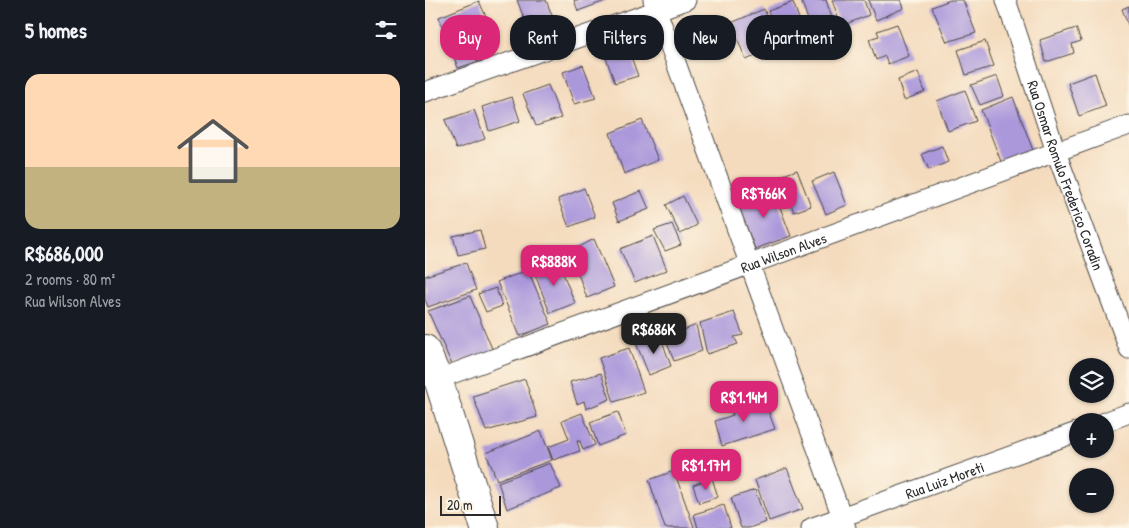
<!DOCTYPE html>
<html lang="en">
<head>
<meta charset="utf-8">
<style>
	body { margin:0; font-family:"Patrick Hand",sans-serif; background:#20242c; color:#f1f3f6; height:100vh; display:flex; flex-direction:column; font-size:19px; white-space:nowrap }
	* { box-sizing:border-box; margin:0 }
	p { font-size:16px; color:#9ea1a6 }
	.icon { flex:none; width:28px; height:28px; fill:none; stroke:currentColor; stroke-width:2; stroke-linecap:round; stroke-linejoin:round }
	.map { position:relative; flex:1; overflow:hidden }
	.drawer { display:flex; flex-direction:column; background:#171b24; width:425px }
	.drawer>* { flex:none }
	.hud { position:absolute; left:15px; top:15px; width:475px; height:45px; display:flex; gap:10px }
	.buttons { position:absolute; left:644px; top:358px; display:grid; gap:10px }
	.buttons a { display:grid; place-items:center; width:45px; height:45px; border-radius:50%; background:#171b24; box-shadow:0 1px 4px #0004; font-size:25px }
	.scale { position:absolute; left:15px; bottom:12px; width:61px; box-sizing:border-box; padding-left:5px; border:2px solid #2b2b2b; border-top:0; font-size:14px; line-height:18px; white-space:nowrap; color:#2b2b2b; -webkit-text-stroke:4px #fcf5e5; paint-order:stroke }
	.price { position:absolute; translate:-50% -42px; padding:0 11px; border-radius:10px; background:#db2777; color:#fff; font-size:16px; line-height:32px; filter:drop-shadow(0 1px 2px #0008) }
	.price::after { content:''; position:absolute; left:50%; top:30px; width:15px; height:11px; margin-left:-8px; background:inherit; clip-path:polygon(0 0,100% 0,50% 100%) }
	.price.current { background:#222; color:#fff }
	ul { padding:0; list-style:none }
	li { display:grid; align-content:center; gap:10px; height:265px; padding:0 25px }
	li span { display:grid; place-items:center; height:155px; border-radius:15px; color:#555 }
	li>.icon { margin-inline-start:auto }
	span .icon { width:90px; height:90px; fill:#fffc; stroke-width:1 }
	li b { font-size:21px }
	h2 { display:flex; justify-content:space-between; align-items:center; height:60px; padding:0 25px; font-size:21px }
	.pill { padding:0 18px; border-radius:20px; background:#171b24; box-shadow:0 1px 4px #0004; font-size:18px; line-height:45px }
	.pill.current { background:#db2777; color:#fff }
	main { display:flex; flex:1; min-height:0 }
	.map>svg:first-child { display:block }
</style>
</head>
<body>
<main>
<section class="drawer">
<h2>5 homes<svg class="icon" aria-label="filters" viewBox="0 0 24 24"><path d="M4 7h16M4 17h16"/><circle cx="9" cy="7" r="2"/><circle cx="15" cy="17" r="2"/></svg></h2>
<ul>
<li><span style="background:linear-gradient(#ffd9b3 60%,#c2b280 0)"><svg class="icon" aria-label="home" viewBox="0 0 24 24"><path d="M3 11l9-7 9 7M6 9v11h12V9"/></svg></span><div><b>R$686,000</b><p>2 rooms · 80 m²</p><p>Rua Wilson Alves</p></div></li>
</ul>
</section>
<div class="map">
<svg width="704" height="528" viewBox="0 0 704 528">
	<rect width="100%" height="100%" fill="#fcf5e5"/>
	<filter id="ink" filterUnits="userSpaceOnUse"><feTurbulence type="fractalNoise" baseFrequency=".02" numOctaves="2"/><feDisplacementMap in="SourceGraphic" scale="10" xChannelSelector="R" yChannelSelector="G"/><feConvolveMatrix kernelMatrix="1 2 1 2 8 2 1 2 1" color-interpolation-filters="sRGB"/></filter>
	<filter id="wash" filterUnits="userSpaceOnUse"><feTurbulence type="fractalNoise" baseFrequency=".0096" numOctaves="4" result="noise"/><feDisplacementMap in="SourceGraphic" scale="20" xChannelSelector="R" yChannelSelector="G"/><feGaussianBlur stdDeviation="1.12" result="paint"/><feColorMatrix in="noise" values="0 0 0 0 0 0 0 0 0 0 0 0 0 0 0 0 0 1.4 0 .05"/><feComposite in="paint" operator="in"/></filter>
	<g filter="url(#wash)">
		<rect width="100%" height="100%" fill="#f4dbbe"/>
		<g id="blocks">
			<g fill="#ab98db">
				<path d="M92,0H121L130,23L105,34Z"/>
				<path d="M149,0H183L153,11Z"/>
				<path d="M376,0H401L409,24L387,31Z"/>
				<path d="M407,0H439L444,15L416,26Z"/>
				<path d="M443,0H476L479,8L451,20Z"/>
				<path d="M525,0H538L551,33L522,42L507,7Z"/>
				<path d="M54,1L63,21L54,25L66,57L33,68L14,17Z"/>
				<path d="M368,2L377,27L352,35L343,11Z"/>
				<path d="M704,6V27L697,9Z"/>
				<path d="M339,9L349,33L344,35L349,48L321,60L306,23Z"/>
				<path d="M472,24L484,56L463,64L460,56L451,60L444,39L454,36L452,31Z"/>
				<path d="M651,28L656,41L647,44L649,53L621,62L615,40Z"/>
				<path d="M560,41L569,66L541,75L533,50Z"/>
				<path d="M204,51L213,76L190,83L181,58Z"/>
				<path d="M158,65L171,98L149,104L138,72Z"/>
				<path d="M493,72L500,92L479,100L473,80Z"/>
				<path d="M670,73L681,106L654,116L643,83Z"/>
				<path d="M572,76L579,96L555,105L546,85Z"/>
				<path d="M123,85L136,118L111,126L98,94Z"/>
				<path d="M540,90L551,121L523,131L512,101Z"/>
				<path d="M87,97L95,121L64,131L57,107Z"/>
				<path d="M588,97L609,153L577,164L556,110Z"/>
				<path d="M49,110L60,139L31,149L20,120Z"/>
				<path d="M217,120L233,160L199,174L185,133Z"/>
				<path d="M517,146L523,162L504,170L497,154Z"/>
				<path d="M372,170L386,206L369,212L355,176Z"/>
				<path d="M409,172L422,205L401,214L387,181Z"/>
				<path d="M159,188L170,217L144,227L133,199Z"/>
				<path d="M348,189L366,236L330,249L312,202Z"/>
				<path d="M216,191L224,209L194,221L187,203Z"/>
				<path d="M258,196L272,225L255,234L241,205Z"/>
				<path d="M247,224L256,245L240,251L229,230Z"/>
				<path d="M55,230L60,249L33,255L28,236Z"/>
				<path d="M228,236L242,270L210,283L195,249Z"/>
				<path d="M169,239L189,287L162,298L145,252Z"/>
				<path d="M133,261L150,303L125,313L109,272Z"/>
				<path d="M41,263L51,290L3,307L0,299V276Z"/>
				<path d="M103,270L126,324L95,336L72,282Z"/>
				<path d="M71,288L77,306L61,312L53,294Z"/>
				<path d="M45,296L68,351L27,365L3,311Z"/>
				<path d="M309,312L318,335L309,337L313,344L282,354L275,323Z"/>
				<path d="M271,325L277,351L249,361L240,338Z"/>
				<path d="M235,335L246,366L224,375L211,343Z"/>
				<path d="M204,348L219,392L189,402L174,358Z"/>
				<path d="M176,373L185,399L161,409L159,401L152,404L145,382Z"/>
				<path d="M100,379L112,417L61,431L48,396Z"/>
				<path d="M320,400L325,410L341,405L350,429L297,446L290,421L308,415L304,404Z"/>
				<path d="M193,412L201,435L173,446L165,422Z"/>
				<path d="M157,413L170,445L158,450L155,441H152L155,451L128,460L123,447L144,439L137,421Z"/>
				<path d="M116,431L127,460L72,480L61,453Z"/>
				<path d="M125,463L136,488L82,509L73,482Z"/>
				<path d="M362,468L378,509L344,521L330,480Z"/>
				<path d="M249,471L269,527L267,528H240L224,480Z"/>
				<path d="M287,478L293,497L274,503L268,485Z"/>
				<path d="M330,490L341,522L324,528H316L306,498Z"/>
				<path d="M299,505L306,528H273L269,514Z"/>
			</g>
		</g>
	</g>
	<g filter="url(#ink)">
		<use href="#blocks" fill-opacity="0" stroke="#494541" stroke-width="1"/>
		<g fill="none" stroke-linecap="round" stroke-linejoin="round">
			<g stroke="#494541" stroke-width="21">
				<g id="minor">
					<path d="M228,0L421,528"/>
					<path id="s1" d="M581,0L631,152L704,349"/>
					<path d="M0,92L261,0"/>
					<path id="s2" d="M13,379L704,125"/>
					<path d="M680,422L704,413"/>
					<path id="s3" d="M386,528L652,432"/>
				</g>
			</g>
			<g stroke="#494541" stroke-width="30">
				<path id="secondary" d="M0,349L13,379L60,528"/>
			</g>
			<use href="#minor" stroke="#fff" stroke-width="19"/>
			<use href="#secondary" stroke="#fff" stroke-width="28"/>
		</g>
	</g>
	<g text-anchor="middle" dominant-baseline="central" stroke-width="4" stroke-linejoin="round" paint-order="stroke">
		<g font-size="15" fill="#2b2b2b" stroke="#fcf5e5">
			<text stroke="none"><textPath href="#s1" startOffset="185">Rua Osmar Romulo Frederico Coradin</textPath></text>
			<text stroke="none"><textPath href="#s2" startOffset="368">Rua Wilson Alves</textPath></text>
			<text stroke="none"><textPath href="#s3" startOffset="142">Rua Luiz Moreti</textPath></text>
		</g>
	</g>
</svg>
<div class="buttons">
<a><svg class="icon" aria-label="layers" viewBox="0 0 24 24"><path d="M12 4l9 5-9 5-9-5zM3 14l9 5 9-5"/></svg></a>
<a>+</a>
<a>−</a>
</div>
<div class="scale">20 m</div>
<b class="price" style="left:339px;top:219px">R$766K</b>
<b class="price" style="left:129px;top:287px">R$888K</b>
<b class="price current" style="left:229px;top:355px">R$686K</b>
<b class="price" style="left:319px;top:423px">R$1.14M</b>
<b class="price" style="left:281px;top:491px">R$1.17M</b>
<div class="hud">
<a class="pill current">Buy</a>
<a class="pill">Rent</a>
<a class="pill">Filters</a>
<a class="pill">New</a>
<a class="pill">Apartment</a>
</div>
</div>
</main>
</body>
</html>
